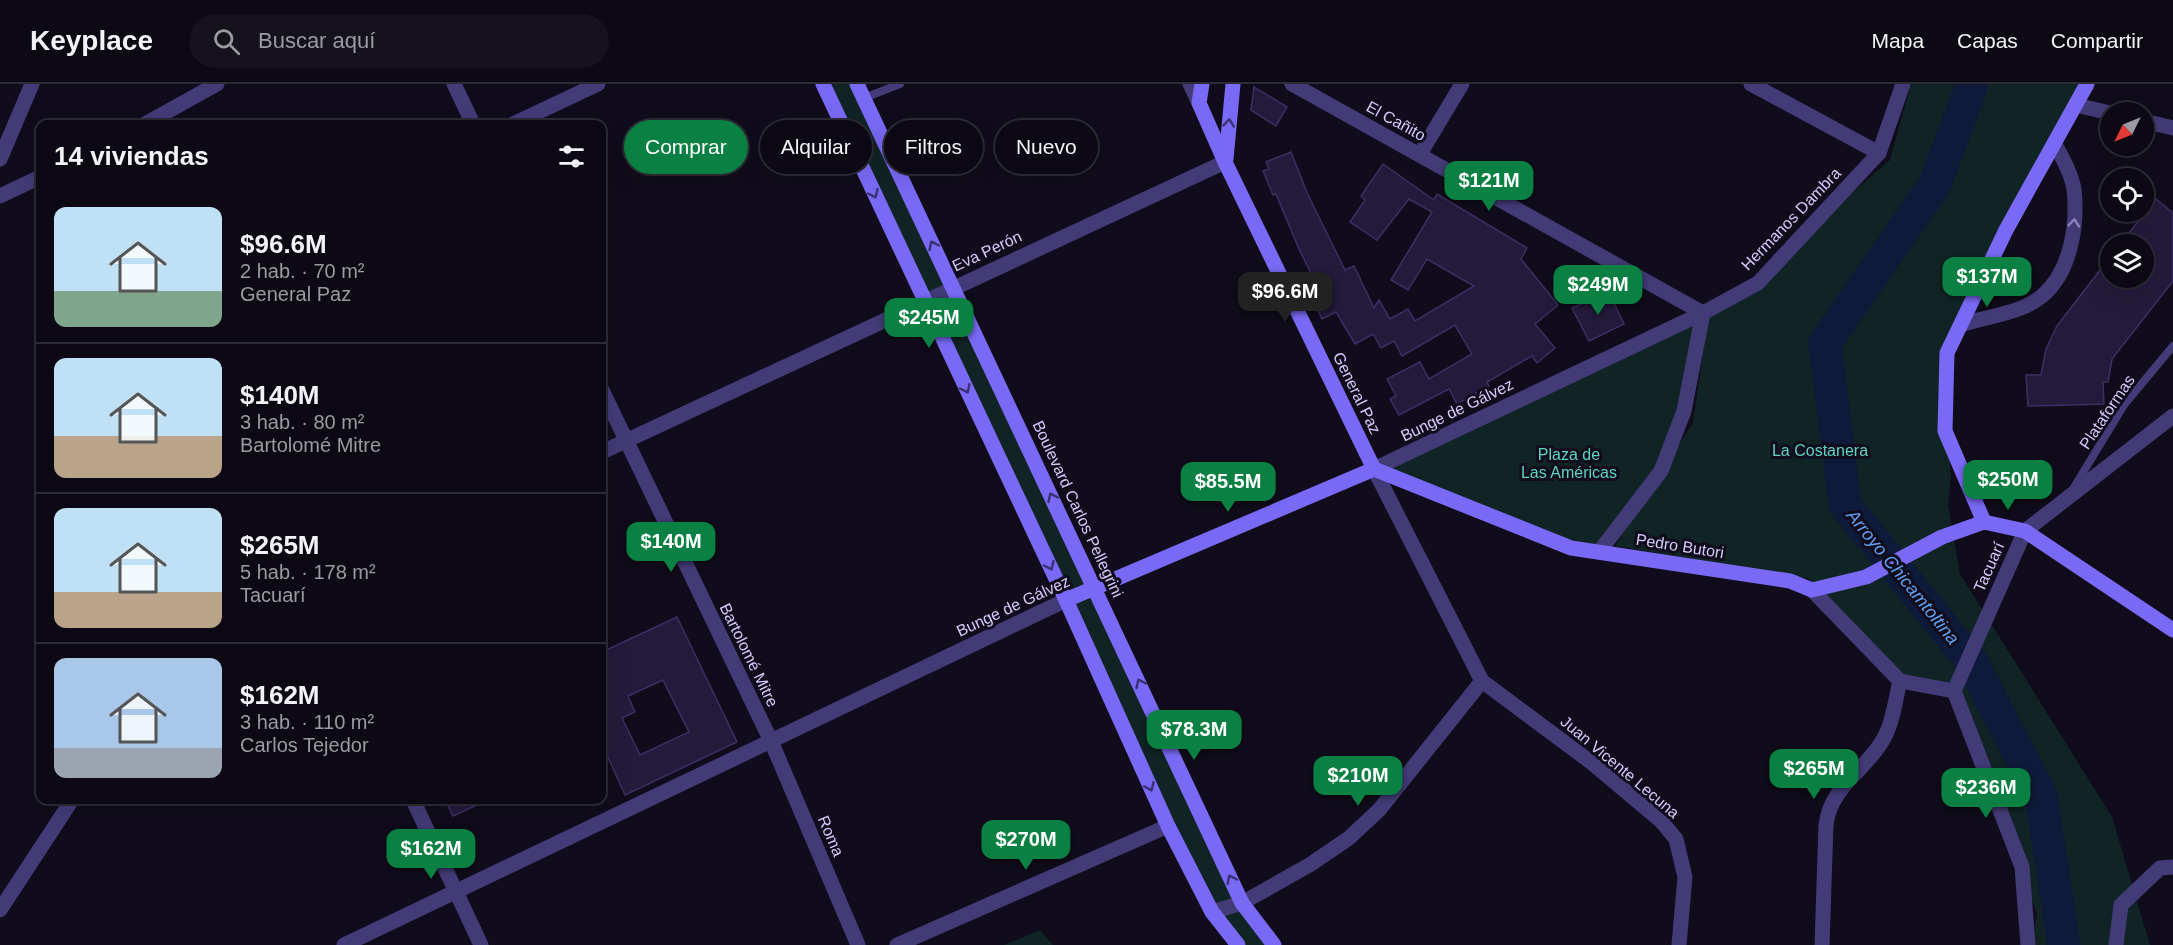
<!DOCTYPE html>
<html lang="es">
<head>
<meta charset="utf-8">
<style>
	body { margin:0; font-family:Helvetica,sans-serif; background:#15121d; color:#f1f3f6; height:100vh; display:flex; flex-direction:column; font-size:22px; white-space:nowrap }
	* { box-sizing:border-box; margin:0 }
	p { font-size:20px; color:#9a9aa0 }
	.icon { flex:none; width:33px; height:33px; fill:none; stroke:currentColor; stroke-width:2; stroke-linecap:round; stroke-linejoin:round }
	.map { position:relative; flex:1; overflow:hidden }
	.details { position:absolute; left:36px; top:36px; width:570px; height:684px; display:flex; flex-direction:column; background:#0c0914; border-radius:12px; box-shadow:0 6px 24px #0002,0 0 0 2px #2c2a34 }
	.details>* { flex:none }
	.banner { position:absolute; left:624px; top:36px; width:570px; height:54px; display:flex; gap:12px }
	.needle { width:39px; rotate:227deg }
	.fabs { position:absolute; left:2100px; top:18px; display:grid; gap:12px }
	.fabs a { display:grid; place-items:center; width:54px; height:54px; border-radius:50%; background:#0c0914; box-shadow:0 6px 24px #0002,0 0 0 2px #2c2a34; font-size:30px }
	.price { position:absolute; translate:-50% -51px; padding:0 14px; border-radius:12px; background:#0b8043; color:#fff; font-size:20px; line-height:39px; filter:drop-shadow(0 2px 3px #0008) }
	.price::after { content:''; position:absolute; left:50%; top:36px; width:18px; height:14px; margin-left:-9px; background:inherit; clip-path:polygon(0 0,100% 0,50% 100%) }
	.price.active { background:#222; color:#fff }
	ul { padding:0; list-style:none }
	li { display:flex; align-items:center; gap:18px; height:150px; padding:0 18px }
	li+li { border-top:2px solid #2c2a34 }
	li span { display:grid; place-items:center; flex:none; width:168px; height:120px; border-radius:12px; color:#555 }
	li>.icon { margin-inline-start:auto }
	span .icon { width:72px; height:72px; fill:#fffc; stroke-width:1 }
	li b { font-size:26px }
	h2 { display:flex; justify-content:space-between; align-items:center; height:72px; padding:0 18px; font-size:26px }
	.tag { padding:0 21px; border-radius:27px; background:#0c0914; box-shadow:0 6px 24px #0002,0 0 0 2px #2c2a34; font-size:21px; line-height:54px }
	.tag.active { background:#0b8043; color:#fff }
	header { display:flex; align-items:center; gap:36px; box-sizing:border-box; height:84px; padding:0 30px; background:#0c0914; border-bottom:2px solid #2c2a34 }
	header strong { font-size:28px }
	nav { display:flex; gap:33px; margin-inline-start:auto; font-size:21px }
	.search { width:420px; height:54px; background:#15121d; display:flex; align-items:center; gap:15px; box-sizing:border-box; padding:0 21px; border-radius:33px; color:#9a9aa0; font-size:22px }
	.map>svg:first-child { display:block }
</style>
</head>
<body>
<header>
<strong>Keyplace</strong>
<div class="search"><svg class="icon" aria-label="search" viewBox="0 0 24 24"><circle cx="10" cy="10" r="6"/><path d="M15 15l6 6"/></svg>Buscar aquí</div>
<nav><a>Mapa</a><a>Capas</a><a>Compartir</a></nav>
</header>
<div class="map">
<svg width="2173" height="861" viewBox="0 0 2173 861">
	<rect width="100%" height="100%" fill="#100c1b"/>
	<g fill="#102425">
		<path d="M823,0H857L1242,819L1274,861H1238L1212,828Z"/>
		<path d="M1911,0H2080L1941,279L1951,393L1948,421L1960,490L2112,733L2150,861H2031L2037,830L1954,607L1901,595L1846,540L1808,494L1615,462L1693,339L1708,234L1890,76Z"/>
		<path d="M1703,229L1661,387L1599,468L1374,385Z"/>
		<path d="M1040,846L1053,861H1004Z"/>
	</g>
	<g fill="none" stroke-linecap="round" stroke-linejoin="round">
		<path stroke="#0e1a39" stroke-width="33" d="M1972,0L1935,100L1825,259L1845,421L1971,577L2041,711L2064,861"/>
	</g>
	<g fill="#241a3b" stroke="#3e2e65" stroke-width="1.5" fill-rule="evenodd">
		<path d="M1254,3L1287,23L1276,42L1251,26Z"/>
		<path d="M1291,68L1308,111L1345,186L1354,182L1374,224L1379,216L1390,235L1408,225L1415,237L1474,202L1427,175L1408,206L1391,196L1432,128L1409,115L1377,156L1350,138L1365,116L1361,112L1383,80L1434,116L1437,110L1527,164L1521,175L1558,221L1535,240L1555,264L1537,279L1532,272L1487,298L1489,302L1457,320L1449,305L1399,331L1390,315L1396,312L1387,295L1420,278L1429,295L1472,270L1455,241L1402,272L1394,257L1381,264L1373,250L1355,260L1336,228L1322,235L1307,204L1316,200L1299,165L1276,110L1273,111L1263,87L1269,85L1266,78Z"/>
		<path d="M2156,115L2173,129V197L2112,275L2108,298H2103L2104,320L2028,322L2026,291H2041L2046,265L2057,242L2110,173V194H2144V160H2120Z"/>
		<path d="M1608,207L1624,240L1589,257L1572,224Z"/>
		<path d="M677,533L737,658L625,711L602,660V568ZM663,596L689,648L640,671L622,634L635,628L628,612Z"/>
		<path d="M445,716H488L453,732Z"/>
	</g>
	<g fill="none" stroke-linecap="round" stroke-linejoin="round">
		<g stroke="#433b77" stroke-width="8">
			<path d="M864,14L900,0"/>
			<path d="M2073,405L2124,321L2173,262"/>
		</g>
		<g stroke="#433b77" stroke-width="15">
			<path d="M454,0L473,40"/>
			<path d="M1190,0L1199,19"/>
			<path d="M1292,0L1703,229"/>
			<path d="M1751,0L1879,69"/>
			<path d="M2076,21L2110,29"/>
			<path d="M2144,37L2173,44"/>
			<path d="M145,40L217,0"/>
			<path d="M513,40L598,0"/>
			<path d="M1420,70L1462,0"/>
			<path d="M0,75L32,0"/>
			<path d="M0,112L40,93"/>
			<path d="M1961,241C1987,232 2020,230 2042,212C2071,188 2078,140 2074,105C2071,89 2063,74 2054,59"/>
			<path d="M602,306L771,657L858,861"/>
			<path d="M602,368L1225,78"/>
			<path d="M1599,468L1661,387L1684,327L1703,229L1758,199L1879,69L1903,0"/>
			<path d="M1812,506L1900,597L1954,607"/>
			<path d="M1954,607L2025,447L2173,332"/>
			<path d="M1954,607L2022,783L2028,861"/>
			<path d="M413,716L481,861"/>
			<path d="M0,826L72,716"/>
			<path d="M1212,828L1242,819L1311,780L1349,754L1379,726L1482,597"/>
			<path d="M344,861L1066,516"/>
			<path d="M897,861L1168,742"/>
			<path d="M1679,861L1685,793L1676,755L1661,737L1592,679L1482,597L1374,385L1703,229"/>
			<path d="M1822,861L1826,741C1830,704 1863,688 1881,659C1893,641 1895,617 1900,597"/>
			<path d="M2116,861L2121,821L2160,784L2173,783"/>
		</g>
		<g stroke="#7a69f4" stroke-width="15">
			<path d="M823,0L1066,516L1168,742L1212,828L1238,861"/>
			<path d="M857,0L1242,819L1274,861"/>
			<path d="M1202,0L1199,19L1225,78L1374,385"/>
			<path d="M1226,75L1233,0"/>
			<path d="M1374,385L1571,464L1790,497L1812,506L1866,493L1942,453L1984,438"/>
			<path d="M1984,438L1945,347L1947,269L2006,146L2087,0"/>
			<path d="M1984,438L2025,447L2173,546"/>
			<path d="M1066,516L1374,385"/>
		</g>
	</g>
	<defs><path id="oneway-chevron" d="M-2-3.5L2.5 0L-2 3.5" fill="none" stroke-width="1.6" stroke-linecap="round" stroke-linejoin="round" transform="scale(1.5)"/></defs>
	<g stroke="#3a3172">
		<use href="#oneway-chevron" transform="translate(1229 39) rotate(-84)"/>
		<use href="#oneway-chevron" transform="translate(874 110) rotate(65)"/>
		<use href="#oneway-chevron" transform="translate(933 161) rotate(-115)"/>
		<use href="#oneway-chevron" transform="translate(966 305) rotate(65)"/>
		<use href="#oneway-chevron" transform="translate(1052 413) rotate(-115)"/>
		<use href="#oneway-chevron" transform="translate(1050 482) rotate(65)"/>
		<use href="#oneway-chevron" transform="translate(1140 599) rotate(-115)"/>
		<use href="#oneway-chevron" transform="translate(1150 703) rotate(66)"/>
		<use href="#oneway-chevron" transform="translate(1231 795) rotate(-115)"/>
	</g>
	<use stroke="#8c83b9" href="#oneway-chevron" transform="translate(2074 139) rotate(-85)"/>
	<g text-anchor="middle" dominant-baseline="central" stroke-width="6" stroke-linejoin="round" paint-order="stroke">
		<g font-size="16" fill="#d5cbfb" stroke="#100c1b">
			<text transform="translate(1396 37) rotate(29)">El Cañito</text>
			<text transform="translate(1791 135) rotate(-46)">Hermanos Dambra</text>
			<text transform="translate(987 167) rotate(-25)">Eva Perón</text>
			<text transform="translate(1357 309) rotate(64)">General Paz</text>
			<text transform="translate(1457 326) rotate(-26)">Bunge de Gálvez</text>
			<text transform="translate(2107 328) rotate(-56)">Plataformas</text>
			<text transform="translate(1078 425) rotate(65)">Boulevard Carlos Pellegrini</text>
			<text transform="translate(1680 462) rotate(9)">Pedro Butori</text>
			<text transform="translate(1989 483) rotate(-66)">Tacuarí</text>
			<text transform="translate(1013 522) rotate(-25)">Bunge de Gálvez</text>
			<text transform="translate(749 571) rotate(64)">Bartolomé Mitre</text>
			<text transform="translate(1620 683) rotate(40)">Juan Vicente Lecuna</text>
			<text transform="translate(831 752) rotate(67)">Roma</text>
		</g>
		<g font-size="16" fill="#5dd5c2" stroke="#100c1b">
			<text x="1820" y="366">La Costanera</text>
			<text x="1569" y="370">Plaza de<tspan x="1569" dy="18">Las Américas</tspan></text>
		</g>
		<g font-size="18" font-style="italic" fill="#60a1f3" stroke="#100c1b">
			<text transform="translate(1903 493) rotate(51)">Arroyo Chicamtoltina</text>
		</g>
	</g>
</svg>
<div class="fabs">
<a><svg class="needle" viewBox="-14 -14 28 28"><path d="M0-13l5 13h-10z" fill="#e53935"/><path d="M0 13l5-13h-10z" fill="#9a9aa0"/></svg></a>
<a><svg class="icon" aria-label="locate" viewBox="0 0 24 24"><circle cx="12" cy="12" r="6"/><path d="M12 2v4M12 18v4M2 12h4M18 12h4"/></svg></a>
<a><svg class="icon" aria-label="layers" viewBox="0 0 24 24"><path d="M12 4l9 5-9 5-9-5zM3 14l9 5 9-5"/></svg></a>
</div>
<b class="price" style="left:1489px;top:128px">$121M</b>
<b class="price" style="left:1987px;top:224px">$137M</b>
<b class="price" style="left:1598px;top:232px">$249M</b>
<b class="price active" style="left:1285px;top:239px">$96.6M</b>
<b class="price" style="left:929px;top:265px">$245M</b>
<b class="price" style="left:2008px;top:427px">$250M</b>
<b class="price" style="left:1228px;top:429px">$85.5M</b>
<b class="price" style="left:671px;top:489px">$140M</b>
<b class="price" style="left:1194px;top:677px">$78.3M</b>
<b class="price" style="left:1814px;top:716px">$265M</b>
<b class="price" style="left:1358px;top:723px">$210M</b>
<b class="price" style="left:1986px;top:735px">$236M</b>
<b class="price" style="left:1026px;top:787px">$270M</b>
<b class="price" style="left:431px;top:796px">$162M</b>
<div class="banner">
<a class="tag active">Comprar</a>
<a class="tag">Alquilar</a>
<a class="tag">Filtros</a>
<a class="tag">Nuevo</a>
</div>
<section class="details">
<h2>14 viviendas<svg class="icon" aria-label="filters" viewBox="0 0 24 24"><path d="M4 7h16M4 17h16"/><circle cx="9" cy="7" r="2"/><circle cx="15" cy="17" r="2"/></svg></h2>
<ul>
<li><span style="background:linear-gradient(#bfe0f5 70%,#7fa58c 0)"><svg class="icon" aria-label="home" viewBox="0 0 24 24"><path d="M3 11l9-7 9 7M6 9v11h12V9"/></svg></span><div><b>$96.6M</b><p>2 hab. · 70 m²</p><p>General Paz</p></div></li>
<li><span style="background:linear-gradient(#bfe0f5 65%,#b9a48a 0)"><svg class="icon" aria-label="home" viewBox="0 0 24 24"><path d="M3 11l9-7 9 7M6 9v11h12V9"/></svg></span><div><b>$140M</b><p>3 hab. · 80 m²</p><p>Bartolomé Mitre</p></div></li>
<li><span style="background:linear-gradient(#bfe0f5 70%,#b9a48a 0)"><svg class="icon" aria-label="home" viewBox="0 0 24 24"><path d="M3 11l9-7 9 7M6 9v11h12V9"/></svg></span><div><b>$265M</b><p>5 hab. · 178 m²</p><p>Tacuarí</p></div></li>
<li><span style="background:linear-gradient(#a9c7e8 75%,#9aa5b1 0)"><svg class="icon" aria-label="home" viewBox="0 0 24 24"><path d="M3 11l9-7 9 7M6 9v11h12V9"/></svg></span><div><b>$162M</b><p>3 hab. · 110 m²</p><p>Carlos Tejedor</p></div></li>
</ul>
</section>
</div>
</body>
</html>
